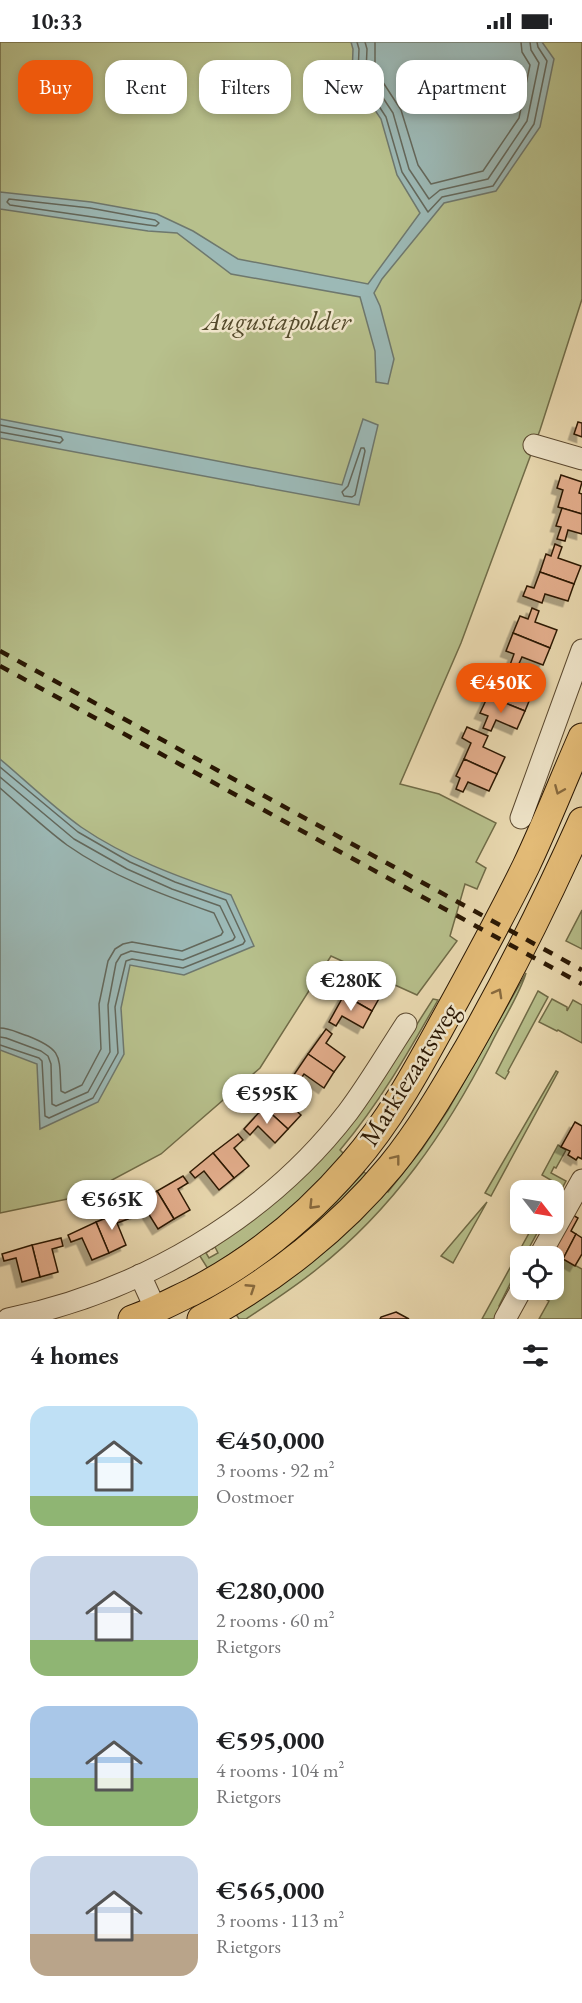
<!DOCTYPE html>
<html lang="en">
<head>
<meta charset="utf-8">
<style>
	body { margin:0; font-family:"EB Garamond",serif; background:#f2f2f2; color:#202124; height:100vh; display:flex; flex-direction:column; font-size:22px; white-space:nowrap }
	* { box-sizing:border-box; margin:0 }
	p { font-size:20px; color:#757577 }
	.icon { flex:none; width:33px; height:33px; fill:none; stroke:currentColor; stroke-width:2; stroke-linecap:round; stroke-linejoin:round }
	.map { position:relative; height:1277px; overflow:hidden }
	.drawer { display:flex; flex-direction:column; background:#fff; flex:1 }
	.drawer>* { flex:none }
	.hud { position:absolute; left:18px; top:18px; width:546px; height:54px; display:flex; gap:12px }
	.needle { width:39px; rotate:121deg }
	.tools { position:absolute; left:510px; top:1138px; display:grid; gap:12px }
	.tools a { display:grid; place-items:center; width:54px; height:54px; border-radius:12px; background:#fff; box-shadow:0 3px 9px #0003; font-size:30px }
	.price { position:absolute; translate:-50% -51px; padding:0 14px; border-radius:21px; background:#fff; color:#222; font-size:20px; line-height:39px; filter:drop-shadow(0 2px 3px #0008) }
	.price::after { content:''; position:absolute; left:50%; top:36px; width:18px; height:14px; margin-left:-9px; background:inherit; clip-path:polygon(0 0,100% 0,50% 100%) }
	.price.selected { background:#ea580c; color:#fff }
	ul { padding:0; list-style:none }
	li { display:flex; align-items:center; gap:18px; height:150px; padding:0 30px }
	li span { display:grid; place-items:center; flex:none; width:168px; height:120px; border-radius:18px; color:#555 }
	li>.icon { margin-inline-start:auto }
	span .icon { width:72px; height:72px; fill:#fffc; stroke-width:1 }
	li b { font-size:26px }
	h2 { display:flex; justify-content:space-between; align-items:center; height:72px; padding:0 30px; font-size:26px }
	.tag { padding:0 21px; border-radius:18px; background:#fff; box-shadow:0 3px 9px #0003; font-size:21px; line-height:54px }
	.tag.selected { background:#ea580c; color:#fff }
	.status { display:flex; justify-content:space-between; align-items:center; height:42px; padding:0 30px; background:#fff; direction:ltr }
	.status svg { height:16px; fill:currentColor }
	.map>svg:first-child { display:block }
</style>
</head>
<body>
<div class="status"><b>10:33</b><svg viewBox="0 0 49 12"><path d="M0 12V9h3v3zM5 12V6h3v6zM10 12V3h3v9zM15 12V0h3v12zM26 1h20v11H26zM47 4h2v5h-2z"/></svg></div>
<div class="map">
<svg width="582" height="1277" viewBox="0 0 582 1277">
	<defs>
		<filter id="shadow"><feDropShadow dx="-5.5" dy="5.5" stdDeviation="0" flood-color="#0004"/></filter>
	</defs>
	<rect width="100%" height="100%" fill="#ebdbb2"/>
	<filter id="stains"><feTurbulence type="fractalNoise" baseFrequency=".00333" numOctaves="4"/><feColorMatrix values="0 0 0 0 .2 0 0 0 0 .09 0 0 0 0 .02 0 0 0 .5 -.17"/></filter>
	<radialGradient id="worn" r=".72"><stop offset=".6" stop-color="#630" stop-opacity="0"/><stop offset="1" stop-color="#630" stop-opacity=".3"/></radialGradient>
	<g fill="#b7c08c" stroke="#706c48" stroke-width="1.5">
		<path d="M0,0H582V257L540,388L461,601L400,742L439,752L496,781L476,820L486,826L477,847L465,842L450,894L457,899L417,953L331,914L260,1026L161,1112L82,1154L0,1171Z"/>
		<path d="M582,868V907L566,899Z"/>
		<path d="M526,931C520,952 500,983 490,1004C446,1090 393,1167 317,1227C295,1245 270,1261 246,1277H239L232,1266L381,1144L388,1150L422,1107L448,1068Z"/>
		<path d="M538,949L548,955L508,1029L509,1030L505,1037L496,1031Z"/>
		<path d="M433,957L438,958C408,1011 379,1062 340,1108L346,1114L273,1183L208,1227L198,1211L207,1206L209,1209L206,1211L209,1216L218,1211L215,1205L212,1207L210,1204L405,1001Z"/>
		<path d="M552,957L567,965V969L573,958L582,963V1001L558,988L557,989L539,980Z"/>
		<path d="M556,1029L558,1030L491,1154L485,1151Z"/>
		<path d="M558,1103L566,1108L556,1126L554,1125L551,1131L566,1139L554,1161L552,1149L556,1141L542,1133Z"/>
		<path d="M364,1130L371,1136L354,1154L226,1254L222,1248L295,1197L330,1166Z"/>
		<path d="M487,1160L453,1221L441,1214Z"/>
		<path d="M534,1182H542L524,1215H520V1222L499,1264L504,1267L499,1277H482Z"/>
		<path d="M550,1210L582,1227V1277H539L549,1259L531,1248H554V1215H547Z"/>
	</g>
	<g fill="#9cb9b6" stroke="#6e786e" stroke-width="1.5">
		<path d="M351,0H542L554,17L540,85L496,149L444,161L382,237L374,251L380,264L394,317L388,342L376,340L375,309L360,255L231,232L177,191L148,189L0,167V150L91,160L157,172L193,189L238,217L368,242L420,171L397,133L381,77L352,34L353,7Z"/>
		<path d="M0,377L342,443L363,377L378,383L359,463L0,396Z"/>
		<path d="M0,717C26,739 53,765 81,785C126,816 179,835 231,853L254,904L184,933L130,923L121,966L124,1012L98,1060L40,1087L37,1022L0,1008Z"/>
	</g>
	<g fill="none" stroke-linecap="round" stroke-linejoin="round">
		<g stroke="#63685c" stroke-width="1.5">
			<path d="M357,0L359,7L358,32L386,75L402,130L428,170L442,155L493,144L534,82L547,19L538,5L537,0"/>
			<path d="M365,0L367,7L366,30L393,71L409,127L429,157L440,148L488,137L527,79L539,21L531,8L530,0"/>
			<path d="M375,0V28L401,68L418,123L431,142L483,129L519,76L530,23L522,10L521,0"/>
			<path d="M9,157L90,166L155,178L159,181L156,184L148,183L10,163L7,160Z"/>
			<path d="M0,383L61,395L63,398L60,401L0,390"/>
			<path d="M361,406H364L365,409L355,453L352,455L344,454L342,450L348,444Z"/>
			<path d="M0,725L78,790L130,820L175,840L226,858L245,899L243,902L183,926L132,917L126,919L115,965L118,1011L93,1056L49,1076L45,1074L42,1019L39,1016L0,1003"/>
			<path d="M0,735L74,797L127,827L172,847L220,864L235,895L233,898L183,918L131,909L121,913L116,921L108,963L110,1010L88,1050L56,1064L52,1062L51,1022L48,1014L41,1009L6,996L0,995"/>
			<path d="M0,746C22,765 44,786 67,803C111,834 163,853 214,871L223,890L221,893L182,909L132,900L123,902L115,907L108,919L99,962L101,1007L82,1043L65,1051L61,1049C59,1013 63,1008 28,994C18,991 10,986 0,986"/>
		</g>
	</g>
	<g fill="#e6b08f" stroke="#2a1703" stroke-width="1.5" filter="url(#shadow)">
		<path d="M578,380L582,381V395L574,392Z"/>
		<path d="M561,433L582,440L579,451L582,452V472L558,465L563,448L557,446Z"/>
		<path d="M562,466L582,472V492L568,488L565,499L557,497L561,485L556,484Z"/>
		<path d="M555,502L562,505L558,516L581,524L574,542L540,530L546,512L551,514Z"/>
		<path d="M540,530L574,542L568,559L545,552L542,561L523,554L527,544L534,546Z"/>
		<path d="M532,566L539,569L535,580L557,588L550,606L513,591L520,574L528,577Z"/>
		<path d="M513,591L550,606L543,623L522,615L517,626L510,623L514,612L506,609Z"/>
		<path d="M507,629L515,632L510,643L532,652L525,669L488,654L495,636L503,640Z"/>
		<path d="M488,654L525,669L517,687L496,678L491,689L483,686L488,674L480,671Z"/>
		<path d="M467,685L488,694L483,705L505,715L497,732L464,717L471,701L462,696Z"/>
		<path d="M464,717L497,732L489,749L468,740L463,750L456,747L460,736L456,734Z"/>
		<path d="M359,927L366,931L360,941L381,953L372,969L344,953Z"/>
		<path d="M344,953L372,969L363,986L342,974L336,984L329,980Z"/>
		<path d="M326,987L332,992L326,1001L345,1015L334,1030L308,1012Z"/>
		<path d="M308,1012L334,1030L324,1046L304,1032L297,1042L291,1037Z"/>
		<path d="M286,1043L291,1048L283,1057L301,1073L288,1087L264,1065Z"/>
		<path d="M264,1065L288,1087L275,1101L258,1084L250,1093L244,1087Z"/>
		<path d="M575,1080L582,1084V1117L578,1115L576,1118L568,1113L570,1109L561,1105Z"/>
		<path d="M238,1092L243,1098L234,1106L249,1124L234,1136L213,1111Z"/>
		<path d="M213,1111L234,1136L219,1148L204,1129L195,1136L190,1130Z"/>
		<path d="M183,1134L188,1141L178,1147L190,1168L174,1177L157,1149Z"/>
		<path d="M157,1149L174,1177L158,1187L145,1166L135,1172L131,1166Z"/>
		<path d="M124,1169L128,1177L117,1181L126,1203L109,1211L96,1180Z"/>
		<path d="M571,1172L578,1176L571,1189L576,1192L563,1217L550,1210Z"/>
		<path d="M96,1180L109,1211L92,1218L82,1196L71,1200L68,1193Z"/>
		<path d="M576,1192L582,1196V1212L575,1224L563,1217Z"/>
		<path d="M61,1196L63,1204L52,1207L58,1230L40,1235L32,1203Z"/>
		<path d="M32,1203L40,1235L22,1240L16,1216L4,1219L2,1212Z"/>
		<path d="M396,1270L409,1277H380L381,1275Z"/>
	</g>
	<g fill="none" stroke-linecap="round" stroke-linejoin="round">
		<g stroke="#5a482f" stroke-width="23">
			<g id="minor">
				<path d="M534,403L582,417"/>
				<path d="M521,776L582,608"/>
				<path d="M539,1215L582,1138"/>
				<path d="M140,1233L156,1268"/>
				<path d="M8,1277C139,1250 266,1177 348,1070C369,1042 387,1011 406,982"/>
				<path d="M505,1277L521,1248"/>
			</g>
		</g>
		<g stroke="#2a1703" stroke-width="29">
			<g id="major">
				<path d="M132,1277C153,1270 173,1259 194,1249C254,1218 308,1173 352,1122C395,1073 425,1013 456,957C480,913 504,869 526,824C546,782 563,738 582,695"/>
				<path d="M201,1277C273,1239 340,1186 391,1124C421,1087 444,1047 468,1006C510,932 547,857 582,779"/>
			</g>
		</g>
		<use href="#minor" stroke="#f2e8cd" stroke-width="21"/>
		<use href="#major" stroke="#e6be79" stroke-width="27"/>
		<g stroke="#2a1703" stroke-width="4.5" stroke-dasharray="10 10" stroke-linecap="butt">
			<path d="M0,609L582,928"/>
			<path d="M0,624L582,942"/>
		</g>
	</g>
	<defs><path id="oneway-chevron" d="M-2-3.5L2.5 0L-2 3.5" fill="none" stroke-width="1.6" stroke-linecap="round" stroke-linejoin="round" transform="scale(1.5)"/></defs>
	<g stroke="#886a3e">
		<use href="#oneway-chevron" transform="translate(559 748) rotate(113)"/>
		<use href="#oneway-chevron" transform="translate(498 951) rotate(-61)"/>
		<use href="#oneway-chevron" transform="translate(396 1117) rotate(-52)"/>
		<use href="#oneway-chevron" transform="translate(313 1163) rotate(134)"/>
		<use href="#oneway-chevron" transform="translate(251 1246) rotate(-33)"/>
	</g>
	<g text-anchor="middle" dominant-baseline="central" stroke-width="5" stroke-linejoin="round" paint-order="stroke">
		<g font-size="27" font-style="italic" fill="#544a2c" stroke="#f2e8cd">
			<text x="277" y="278">Augustapolder</text>
		</g>
		<g font-size="27" fill="#2a1703" stroke="#f2e8cd">
			<text transform="translate(409 1032) rotate(-58)">Markiezaatsweg</text>
		</g>
	</g>
	<rect width="100%" height="100%" filter="url(#stains)"/>
	<rect width="100%" height="100%" fill="url(#worn)"/>
</svg>
<div class="tools">
<a><svg class="needle" viewBox="-14 -14 28 28"><path d="M0-13l5 13h-10z" fill="#e53935"/><path d="M0 13l5-13h-10z" fill="#757577"/></svg></a>
<a><svg class="icon" aria-label="locate" viewBox="0 0 24 24"><circle cx="12" cy="12" r="6"/><path d="M12 2v4M12 18v4M2 12h4M18 12h4"/></svg></a>
</div>
<b class="price selected" style="left:501px;top:672px">€450K</b>
<b class="price" style="left:351px;top:970px">€280K</b>
<b class="price" style="left:267px;top:1083px">€595K</b>
<b class="price" style="left:112px;top:1189px">€565K</b>
<div class="hud">
<a class="tag selected">Buy</a>
<a class="tag">Rent</a>
<a class="tag">Filters</a>
<a class="tag">New</a>
<a class="tag">Apartment</a>
</div>
</div>
<section class="drawer">
<h2>4 homes<svg class="icon" aria-label="filters" viewBox="0 0 24 24"><path d="M4 7h16M4 17h16"/><circle cx="9" cy="7" r="2"/><circle cx="15" cy="17" r="2"/></svg></h2>
<ul>
<li><span style="background:linear-gradient(#bfe0f5 75%,#8fb573 0)"><svg class="icon" aria-label="home" viewBox="0 0 24 24"><path d="M3 11l9-7 9 7M6 9v11h12V9"/></svg></span><div><b>€450,000</b><p>3 rooms · 92 m²</p><p>Oostmoer</p></div></li>
<li><span style="background:linear-gradient(#c9d6e8 70%,#8fb573 0)"><svg class="icon" aria-label="home" viewBox="0 0 24 24"><path d="M3 11l9-7 9 7M6 9v11h12V9"/></svg></span><div><b>€280,000</b><p>2 rooms · 60 m²</p><p>Rietgors</p></div></li>
<li><span style="background:linear-gradient(#a9c7e8 60%,#8fb573 0)"><svg class="icon" aria-label="home" viewBox="0 0 24 24"><path d="M3 11l9-7 9 7M6 9v11h12V9"/></svg></span><div><b>€595,000</b><p>4 rooms · 104 m²</p><p>Rietgors</p></div></li>
<li><span style="background:linear-gradient(#c9d6e8 65%,#b9a48a 0)"><svg class="icon" aria-label="home" viewBox="0 0 24 24"><path d="M3 11l9-7 9 7M6 9v11h12V9"/></svg></span><div><b>€565,000</b><p>3 rooms · 113 m²</p><p>Rietgors</p></div></li>
</ul>
</section>
</body>
</html>
